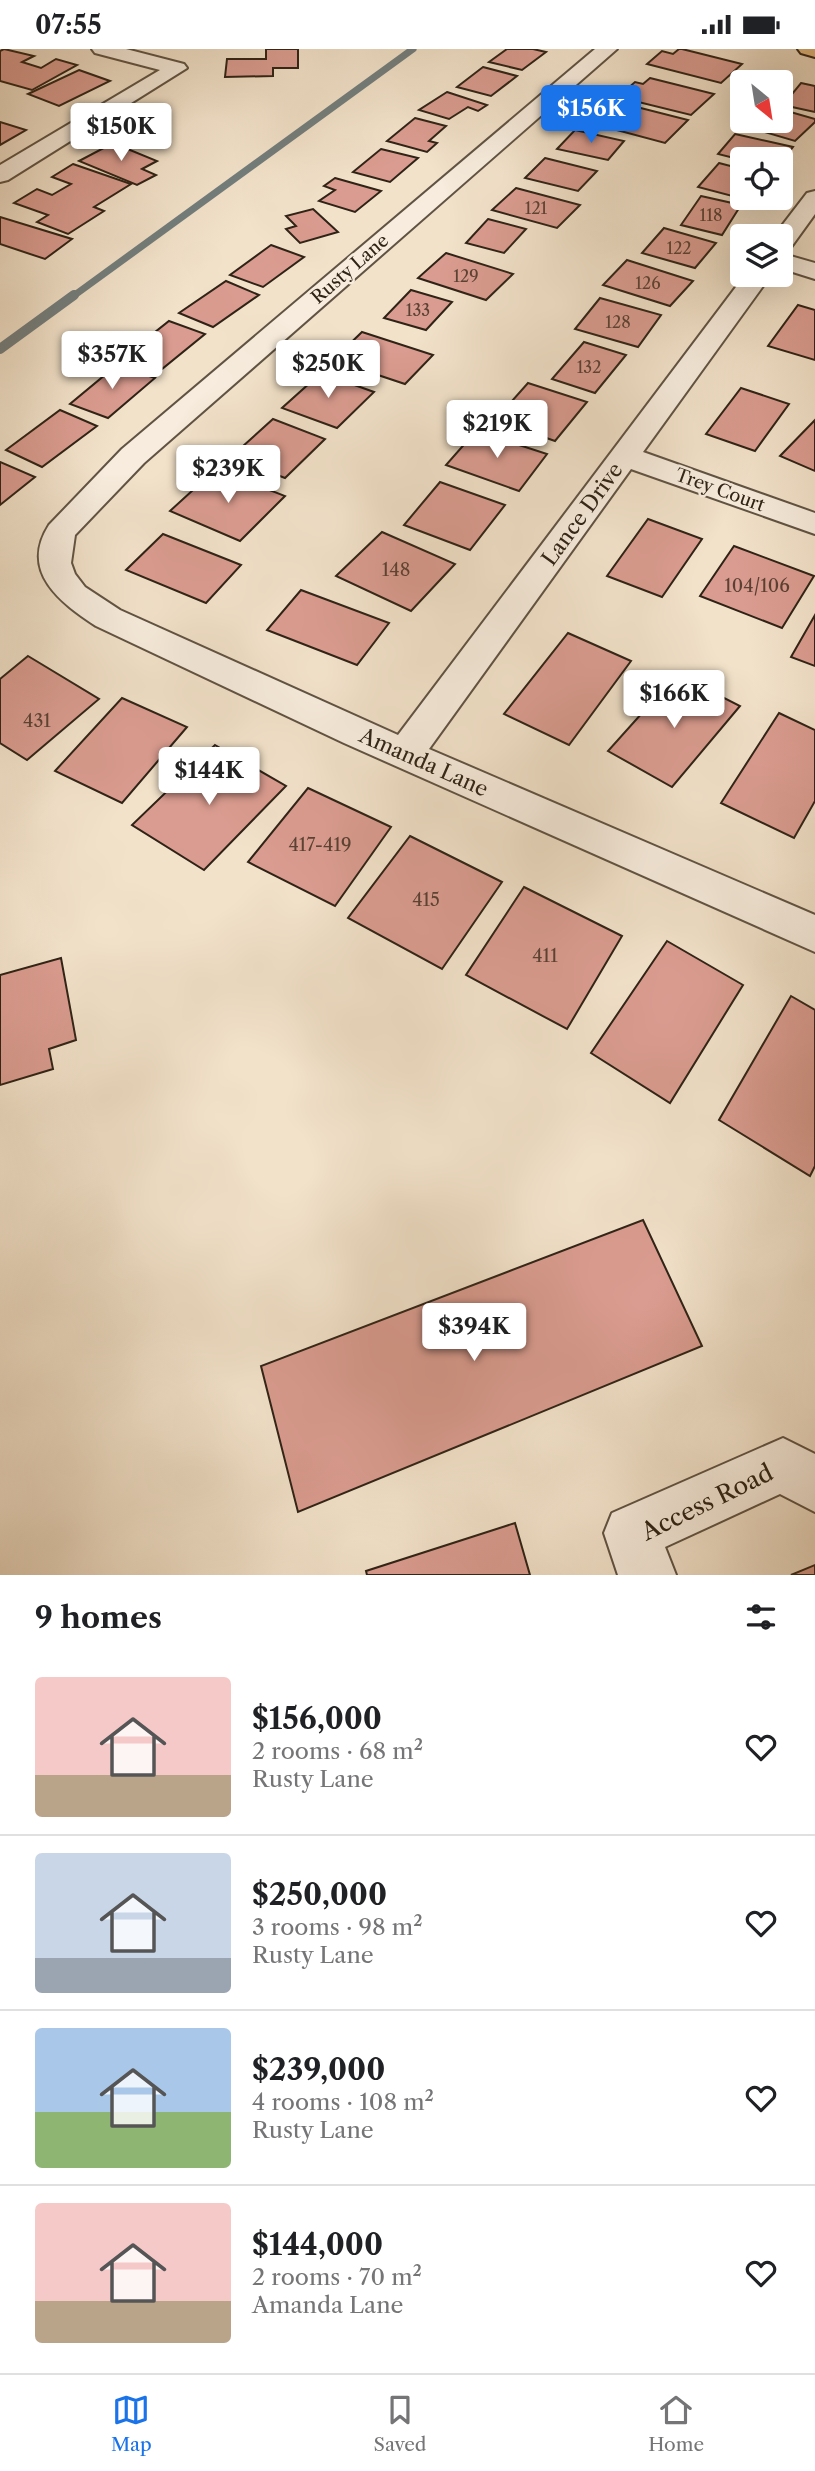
<!DOCTYPE html>
<html lang="en">
<head>
<meta charset="utf-8">
<style>
	body { margin:0; font-family:"Libre Caslon Text",serif; background:#f2f2f2; color:#202124; height:100vh; display:flex; flex-direction:column; font-size:26px; white-space:nowrap }
	* { box-sizing:border-box; margin:0 }
	p { font-size:23px; color:#757577 }
	.icon { flex:none; width:38px; height:38px; fill:none; stroke:currentColor; stroke-width:2; stroke-linecap:round; stroke-linejoin:round }
	.map { position:relative; height:1526px; overflow:hidden }
	.sheet { display:flex; flex-direction:column; background:#fff; flex:1 }
	.sheet>* { flex:none }
	.needle { width:46px; rotate:150deg }
	.fabs { position:absolute; left:730px; top:21px; display:grid; gap:14px }
	.fabs a { display:grid; place-items:center; width:63px; height:63px; border-radius:7px; background:#fff; box-shadow:0 7px 28px #0002; font-size:35px }
	.price { position:absolute; translate:-50% -60px; padding:0 16px; border-radius:7px; background:#fff; color:#222; font-size:23px; line-height:46px; filter:drop-shadow(0 2px 4px #0008) }
	.price::after { content:''; position:absolute; left:50%; top:42px; width:21px; height:16px; margin-left:-10px; background:inherit; clip-path:polygon(0 0,100% 0,50% 100%) }
	.price.current { background:#1a73e8; color:#fff }
	ul { padding:0; list-style:none }
	li { display:flex; align-items:center; gap:21px; height:175px; padding:0 35px }
	li+li { border-top:2px solid #e0e0e0 }
	li span { display:grid; place-items:center; flex:none; width:196px; height:140px; border-radius:7px; color:#555 }
	li>.icon { margin-inline-start:auto }
	span .icon { width:84px; height:84px; fill:#fffc; stroke-width:1 }
	li b { font-size:30px }
	h2 { display:flex; justify-content:space-between; align-items:center; height:84px; padding:0 35px; font-size:30px }
	.status { display:flex; justify-content:space-between; align-items:center; height:49px; padding:0 35px; background:#fff; direction:ltr }
	.status svg { height:19px; fill:currentColor }
	.tab-bar { display:flex; justify-content:space-around; align-items:center; height:98px; border-top:2px solid #e0e0e0; background:#fff; font-size:19px; color:#757577 }
	.tab-bar a { display:grid; justify-items:center; gap:4px }
	.tab-bar .current { color:#1a73e8 }
	.map>svg:first-child { display:block }
</style>
</head>
<body>
<div class="status"><b>07:55</b><svg viewBox="0 0 49 12"><path d="M0 12V9h3v3zM5 12V6h3v6zM10 12V3h3v9zM15 12V0h3v12zM26 1h20v11H26zM47 4h2v5h-2z"/></svg></div>
<div class="map">
<svg width="815" height="1526" viewBox="0 0 815 1526">
	<rect width="100%" height="100%" fill="#f2e2ca"/>
	<filter id="stains"><feTurbulence type="fractalNoise" baseFrequency=".00286" numOctaves="4"/><feColorMatrix values="0 0 0 0 .2 0 0 0 0 .09 0 0 0 0 .02 0 0 0 .5 -.17"/></filter>
	<radialGradient id="worn" r=".72"><stop offset=".6" stop-color="#630" stop-opacity="0"/><stop offset="1" stop-color="#630" stop-opacity=".3"/></radialGradient>
	<g fill="none" stroke-linecap="round" stroke-linejoin="round">
		<path stroke="#737e7d" stroke-width="7" d="M72,248L413,0"/>
		<path stroke="#737e7d" stroke-width="10" d="M0,300L74,246"/>
	</g>
	<g fill="#da9c90" stroke="#2f2316" stroke-width="2">
		<path d="M4,0L34,7L22,13L41,19L56,10L77,16L32,41L0,32V2Z"/>
		<path d="M266,0H298V19H273V27L225,28L227,10H266Z"/>
		<path d="M507,0H533L546,3L522,21L489,13Z"/>
		<path d="M679,0H682L742,15L721,34L647,15L662,2L673,5Z"/>
		<path d="M483,18L517,27L491,47L457,38Z"/>
		<path d="M79,21L110,32L59,57L28,45Z"/>
		<path d="M650,29L714,45L691,66L618,48L635,33L643,35Z"/>
		<path d="M801,34L815,37V63L783,56Z"/>
		<path d="M447,43L487,56L478,62L468,58L449,70L419,61Z"/>
		<path d="M621,54L688,71L665,94L598,76L603,72L591,68L603,57L615,60Z"/>
		<path d="M780,60L815,70V73L795,92L748,78L756,72H780Z"/>
		<path d="M415,69L446,77L429,92L437,94L427,103L387,92Z"/>
		<path d="M0,73L26,81L0,96Z"/>
		<path d="M575,81L624,92L608,111L557,100Z"/>
		<path d="M735,85L793,98L780,115V110L742,111L718,105Z"/>
		<path d="M113,94L157,112L142,120L156,126L137,136L79,112Z"/>
		<path d="M381,100L418,109L390,133L353,123Z"/>
		<path d="M545,109L597,122L578,142L525,129Z"/>
		<path d="M719,114L742,120V149H759L755,153L698,138Z"/>
		<path d="M73,115L131,135L94,158L104,162L68,185L37,173L48,166L14,154L37,140L52,146L71,135L52,128Z"/>
		<path d="M335,129L381,142L355,163L319,152L335,141L324,137Z"/>
		<path d="M516,139L580,156L557,179L492,161Z"/>
		<path d="M701,147L741,156L722,186L681,176Z"/>
		<path d="M313,160L338,183L300,194L286,180L296,177L286,167Z"/>
		<path d="M0,168L72,190L45,210L0,195Z"/>
		<path d="M488,170L526,180L504,204L466,194Z"/>
		<path d="M664,179L716,194L695,219L642,204Z"/>
		<path d="M271,196L304,208L263,238L230,226Z"/>
		<path d="M446,204L513,225L486,251L418,229Z"/>
		<path d="M627,211L693,232L670,257L603,236Z"/>
		<path d="M226,232L259,246L213,278L179,264Z"/>
		<path d="M411,241L452,253L426,281L384,269Z"/>
		<path d="M600,249L661,266L638,298L575,280Z"/>
		<path d="M798,256L815,261V311L768,297Z"/>
		<path d="M169,272L205,285L162,320L125,307Z"/>
		<path d="M362,283L433,306L405,335L333,311Z"/>
		<path d="M584,293L626,306L595,344L552,330Z"/>
		<path d="M117,316L155,329L108,369L70,355Z"/>
		<path d="M321,324L374,343L337,379L282,359Z"/>
		<path d="M528,334L587,353L555,392L495,371Z"/>
		<path d="M741,339L789,355L755,402L706,385Z"/>
		<path d="M60,361L97,377L42,418L6,401Z"/>
		<path d="M273,370L325,390L285,429L231,408Z"/>
		<path d="M815,371V422L780,407Z"/>
		<path d="M476,382L547,405L519,442L446,416Z"/>
		<path d="M0,413L35,428L0,456Z"/>
		<path d="M216,420L285,447L240,492L170,462Z"/>
		<path d="M440,433L505,456L470,501L404,476Z"/>
		<path d="M648,470L702,490L662,548L607,527Z"/>
		<path d="M382,483L455,515L411,562L336,527Z"/>
		<path d="M163,485L241,516L206,554L126,521Z"/>
		<path d="M734,497L814,527L782,579L700,547Z"/>
		<path d="M301,541L389,574L357,616L267,581Z"/>
		<path d="M815,566V617L791,608Z"/>
		<path d="M568,584L631,612L569,696L504,665Z"/>
		<path d="M28,607L99,650L27,711L0,694V630Z"/>
		<path d="M677,625L740,657L672,738L608,702Z"/>
		<path d="M122,649L187,678L122,754L55,722Z"/>
		<path d="M779,664L815,681V752L794,789L721,754Z"/>
		<path d="M215,696L286,737L204,821L132,776Z"/>
		<path d="M308,739L391,778L335,857L248,813Z"/>
		<path d="M410,787L502,833L442,920L348,869Z"/>
		<path d="M524,838L622,887L567,980L466,926Z"/>
		<path d="M667,892L743,936L670,1054L591,1004Z"/>
		<path d="M61,909L76,991L49,1000L53,1020L0,1036V926Z"/>
		<path d="M791,947L815,961V1117L810,1127L719,1071Z"/>
		<path d="M643,1171L702,1297L298,1463L261,1317Z"/>
		<path d="M515,1474L530,1526H367L366,1522Z"/>
		<path d="M815,1516V1526H791Z"/>
	</g>
	<g fill="none" stroke-linecap="round" stroke-linejoin="round">
		<g stroke="#605343" stroke-width="4">
			<g id="minor">
				<path d="M92,0H126L184,15L187,19L8,131L0,133V116L160,21L95,4Z"/>
				<path d="M595,0H617L144,414L75,486L71,514L75,525L85,538L120,561L398,686L745,226H771L643,403L815,464V485L631,420L429,700L815,866V903L344,694L96,577C61,554 19,523 49,476L122,400Z"/>
				<path d="M815,142V165L789,201L780,203V187H774L807,144Z"/>
				<path d="M780,204L815,214V230L780,219Z"/>
				<path d="M783,1389L815,1405V1463L780,1445L665,1498L676,1526H618L604,1484L612,1464Z"/>
			</g>
		</g>
		<g stroke="#2f2316" stroke-width="4">
			<path id="major" d="M798,0H815V8L801,4Z"/>
		</g>
		<use href="#minor" fill="#f7ecdd" fill-rule="evenodd"/>
		<use href="#major" fill="#e9c185" fill-rule="evenodd"/>
	</g>
	<g text-anchor="middle" dominant-baseline="central" stroke-width="5" stroke-linejoin="round" paint-order="stroke">
		<g font-size="16" fill="#5a4134">
			<text x="536" y="159">121</text>
			<text x="711" y="166">118</text>
			<text x="679" y="199">122</text>
			<text x="466" y="227">129</text>
			<text x="648" y="234">126</text>
			<text x="418" y="261">133</text>
			<text x="618" y="273">128</text>
			<text x="589" y="318">132</text>
		</g>
		<g font-size="18" fill="#2f2316" stroke="#f7ecdd">
			<text transform="translate(350 220) rotate(-41)">Rusty Lane</text>
			<text transform="translate(720 441) rotate(20)">Trey Court</text>
		</g>
		<g font-size="18" fill="#5a4134">
			<text x="396" y="521">148</text>
			<text x="757" y="537">104/106</text>
			<text x="37" y="672">431</text>
			<text x="320" y="796">417-419</text>
			<text x="426" y="851">415</text>
			<text x="545" y="907">411</text>
		</g>
		<g font-size="21" fill="#2f2316" stroke="#f7ecdd">
			<text transform="translate(582 465) rotate(-54)">Lance Drive</text>
			<text transform="translate(424 713) rotate(24)">Amanda Lane</text>
		</g>
		<g font-size="24" fill="#2f2316" stroke="#f7ecdd">
			<text transform="translate(707 1453) rotate(-26)">Access Road</text>
		</g>
	</g>
	<rect width="100%" height="100%" filter="url(#stains)"/>
	<rect width="100%" height="100%" fill="url(#worn)"/>
</svg>
<div class="fabs">
<a><svg class="needle" viewBox="-14 -14 28 28"><path d="M0-13l5 13h-10z" fill="#e53935"/><path d="M0 13l5-13h-10z" fill="#757577"/></svg></a>
<a><svg class="icon" aria-label="locate" viewBox="0 0 24 24"><circle cx="12" cy="12" r="6"/><path d="M12 2v4M12 18v4M2 12h4M18 12h4"/></svg></a>
<a><svg class="icon" aria-label="layers" viewBox="0 0 24 24"><path d="M12 4l9 5-9 5-9-5zM3 14l9 5 9-5"/></svg></a>
</div>
<b class="price current" style="left:591px;top:96px">$156K</b>
<b class="price" style="left:121px;top:114px">$150K</b>
<b class="price" style="left:112px;top:342px">$357K</b>
<b class="price" style="left:328px;top:351px">$250K</b>
<b class="price" style="left:497px;top:411px">$219K</b>
<b class="price" style="left:228px;top:456px">$239K</b>
<b class="price" style="left:674px;top:681px">$166K</b>
<b class="price" style="left:209px;top:758px">$144K</b>
<b class="price" style="left:474px;top:1314px">$394K</b>
</div>
<section class="sheet">
<h2>9 homes<svg class="icon" aria-label="filters" viewBox="0 0 24 24"><path d="M4 7h16M4 17h16"/><circle cx="9" cy="7" r="2"/><circle cx="15" cy="17" r="2"/></svg></h2>
<ul>
<li><span style="background:linear-gradient(#f6c9c9 70%,#b9a48a 0)"><svg class="icon" aria-label="home" viewBox="0 0 24 24"><path d="M3 11l9-7 9 7M6 9v11h12V9"/></svg></span><div><b>$156,000</b><p>2 rooms · 68 m²</p><p>Rusty Lane</p></div><svg class="icon" aria-label="heart" viewBox="0 0 24 24"><path d="M12 20l-8-8c-3-5 5-10 8-4 3-6 11-1 8 4z"/></svg></li>
<li><span style="background:linear-gradient(#c9d6e8 75%,#9aa5b1 0)"><svg class="icon" aria-label="home" viewBox="0 0 24 24"><path d="M3 11l9-7 9 7M6 9v11h12V9"/></svg></span><div><b>$250,000</b><p>3 rooms · 98 m²</p><p>Rusty Lane</p></div><svg class="icon" aria-label="heart" viewBox="0 0 24 24"><path d="M12 20l-8-8c-3-5 5-10 8-4 3-6 11-1 8 4z"/></svg></li>
<li><span style="background:linear-gradient(#a9c7e8 60%,#8fb573 0)"><svg class="icon" aria-label="home" viewBox="0 0 24 24"><path d="M3 11l9-7 9 7M6 9v11h12V9"/></svg></span><div><b>$239,000</b><p>4 rooms · 108 m²</p><p>Rusty Lane</p></div><svg class="icon" aria-label="heart" viewBox="0 0 24 24"><path d="M12 20l-8-8c-3-5 5-10 8-4 3-6 11-1 8 4z"/></svg></li>
<li><span style="background:linear-gradient(#f6c9c9 70%,#b9a48a 0)"><svg class="icon" aria-label="home" viewBox="0 0 24 24"><path d="M3 11l9-7 9 7M6 9v11h12V9"/></svg></span><div><b>$144,000</b><p>2 rooms · 70 m²</p><p>Amanda Lane</p></div><svg class="icon" aria-label="heart" viewBox="0 0 24 24"><path d="M12 20l-8-8c-3-5 5-10 8-4 3-6 11-1 8 4z"/></svg></li>
</ul>
</section>
<nav class="tab-bar">
<a class="current"><svg class="icon" aria-label="map" viewBox="0 0 24 24"><path d="M3 6l6-2 6 2 6-2v14l-6 2-6-2-6 2zM9 4v14M15 6v14"/></svg>Map</a>
<a><svg class="icon" aria-label="saved" viewBox="0 0 24 24"><path d="M7 4h10v16l-5-4-5 4z"/></svg>Saved</a>
<a><svg class="icon" aria-label="home" viewBox="0 0 24 24"><path d="M3 11l9-7 9 7M6 9v11h12V9"/></svg>Home</a>
</nav>
</body>
</html>
